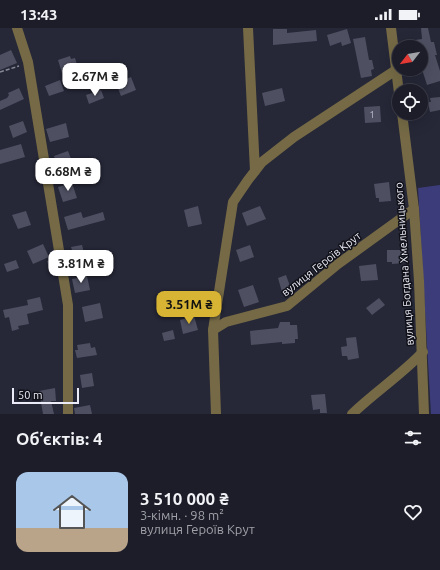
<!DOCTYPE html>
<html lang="uk">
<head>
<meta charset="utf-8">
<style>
	body { margin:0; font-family:Ubuntu,sans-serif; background:#292a35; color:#f1f3f6; height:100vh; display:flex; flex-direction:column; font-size:15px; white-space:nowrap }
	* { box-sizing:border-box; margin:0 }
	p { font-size:13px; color:#a0a2a8 }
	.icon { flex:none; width:22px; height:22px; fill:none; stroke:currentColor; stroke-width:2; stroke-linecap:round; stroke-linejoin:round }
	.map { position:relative; height:386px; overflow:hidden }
	.drawer { display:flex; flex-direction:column; background:#1c1d29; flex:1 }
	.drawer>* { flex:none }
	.needle { width:26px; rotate:239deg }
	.controls { position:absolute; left:392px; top:12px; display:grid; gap:8px }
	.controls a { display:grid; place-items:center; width:36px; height:36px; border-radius:50%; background:#1c1d29; box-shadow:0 4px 16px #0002,0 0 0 1px #3a3b46; font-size:20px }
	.scale { position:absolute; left:12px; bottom:10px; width:67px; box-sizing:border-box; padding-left:4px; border:2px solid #ebecf7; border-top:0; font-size:11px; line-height:14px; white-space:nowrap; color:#ebecf7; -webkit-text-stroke:3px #101118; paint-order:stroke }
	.price { position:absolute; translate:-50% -34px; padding:0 9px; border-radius:8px; background:#fff; color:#222; font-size:13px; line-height:26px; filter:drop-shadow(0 1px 2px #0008) }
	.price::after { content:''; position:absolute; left:50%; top:24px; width:12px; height:9px; margin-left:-6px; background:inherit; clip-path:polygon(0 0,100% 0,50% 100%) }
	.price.active { background:#d8b434; color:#111 }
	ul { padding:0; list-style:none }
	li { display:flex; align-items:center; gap:12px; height:100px; padding:0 16px }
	li span { display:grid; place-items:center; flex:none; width:112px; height:80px; border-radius:12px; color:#555 }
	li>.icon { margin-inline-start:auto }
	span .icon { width:48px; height:48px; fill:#fffc; stroke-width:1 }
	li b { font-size:17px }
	h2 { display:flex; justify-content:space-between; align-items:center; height:48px; padding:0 16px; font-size:17px }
	.status { display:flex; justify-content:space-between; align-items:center; height:28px; padding:0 20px; background:#1c1d29; direction:ltr }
	.status svg { height:11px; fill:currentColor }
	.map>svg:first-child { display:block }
</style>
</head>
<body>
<div class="status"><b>13:43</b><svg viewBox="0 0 49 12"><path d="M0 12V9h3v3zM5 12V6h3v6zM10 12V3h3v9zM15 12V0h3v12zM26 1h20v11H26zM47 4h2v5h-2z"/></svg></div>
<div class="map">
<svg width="440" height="386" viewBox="0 0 440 386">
	<rect width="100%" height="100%" fill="#262737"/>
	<path fill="#3d3c7b" d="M440,157V386H431L418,160Z"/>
	<g fill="#4e5062">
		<path d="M421,0H428L431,14H434L437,27H435L440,43V53L427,57L421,38V19H416L415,12L422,11Z"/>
		<path d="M273,1H287V5L316,2L317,13L273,17Z"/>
		<path d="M347,1L351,15L342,18L341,14L330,18L327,7Z"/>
		<path d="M365,9L369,32H372L374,41L371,42L372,48L361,50L353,11Z"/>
		<path d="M11,22L17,35L0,42V27Z"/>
		<path d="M70,28L71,31L75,30L78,40L62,45L58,32Z"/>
		<path d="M131,49L136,62L121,68L116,55Z"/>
		<path d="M60,52L64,63L49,68L45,58Z"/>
		<path d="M19,60L24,71L0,82V73L7,70L9,67L8,65Z"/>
		<path d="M282,60L285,73L265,78L262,65Z"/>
		<path d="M101,62L104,70L89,76L86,67Z"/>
		<path d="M440,69V82L430,84L428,74H431L430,70Z"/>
		<path d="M380,78L381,94L365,95L364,79Z"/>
		<path d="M23,93L27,104L13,110L9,98Z"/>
		<path d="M66,95L69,109L50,114L46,101Z"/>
		<path d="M21,116L25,129L0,136V122Z"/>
		<path d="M68,123L73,136L58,141L54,128Z"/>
		<path d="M389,154L391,173L379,174V170H376L374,156Z"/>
		<path d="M72,155L77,170L63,174L58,159Z"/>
		<path d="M198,178L202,196L188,199L184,182Z"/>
		<path d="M260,178L266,191L247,198L242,185Z"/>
		<path d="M26,183L31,197L18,201L12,187Z"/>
		<path d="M81,184L83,190L103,184L105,192L68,202L64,189Z"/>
		<path d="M43,216L49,229L33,236L27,223Z"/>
		<path d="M82,217L85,229L70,232L69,223L72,222L71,219Z"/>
		<path d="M250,217L254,229L240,234L236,222Z"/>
		<path d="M387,222H403L404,235L392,236V234H387Z"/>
		<path d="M54,231L56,242L50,243L47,233Z"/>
		<path d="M16,232L19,240L7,244L4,236Z"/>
		<path d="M376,236L378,252L361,253L359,238Z"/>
		<path d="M286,247L291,261L282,264L278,250Z"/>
		<path d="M87,248L90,262L75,265L72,251Z"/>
		<path d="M253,257L259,274L244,279L238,262Z"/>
		<path d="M40,269L43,282L27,286L29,296L18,298L19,301L12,303L9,289L5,290L3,282L28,277L27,272Z"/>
		<path d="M379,270L385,277L372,287L366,280Z"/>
		<path d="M100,275L103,290L85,294L82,279Z"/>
		<path d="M194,288L198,302L183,306L180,292Z"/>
		<path d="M280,294H290V297H297L298,311H295V315L282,316V314L251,317L250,303L278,300Z"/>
		<path d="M173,302L175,311L164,313L162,305Z"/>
		<path d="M356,309L359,330L348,332L347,328H342L341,319L347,318L346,310Z"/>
		<path d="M90,315L91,320L95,319L97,327L77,330L75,322H78L77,317Z"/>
		<path d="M92,345L94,358L82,360L80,347Z"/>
		<path d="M55,360L56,373H51L54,386H43L39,363Z"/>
		<path d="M325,366L327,385H320V381L313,382L311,367Z"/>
		<path d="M90,377L92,386H75L74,380Z"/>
	</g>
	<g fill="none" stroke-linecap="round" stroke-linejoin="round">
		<path stroke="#898a97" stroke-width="1.5" stroke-dasharray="4 2" stroke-linecap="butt" d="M0,44L19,38"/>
		<g stroke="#756a45" stroke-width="10">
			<path d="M17,0L28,34L68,277V386"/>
			<path d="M248,0L255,143"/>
			<path d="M391,0L399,65"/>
			<path d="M402,85L414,181L419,253L424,386"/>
			<path d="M213,302L233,174L248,152L262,134L294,109L396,42"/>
			<path d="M216,386L213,302L226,294L287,278L338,236L414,181"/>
			<path d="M352,386C375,364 401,347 423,324"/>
		</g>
	</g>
	<g text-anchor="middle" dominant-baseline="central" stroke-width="3" stroke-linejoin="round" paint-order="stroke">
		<g font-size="9" fill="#c4c5d2">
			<text x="372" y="87">1</text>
		</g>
		<g font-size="11" fill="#ebecf7" stroke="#101118">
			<text transform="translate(321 236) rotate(-38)">вулиця Героїв Крут</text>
			<text transform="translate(404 236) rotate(-94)">вулиця Богдана Хмельницького</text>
		</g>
	</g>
</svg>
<div class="controls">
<a><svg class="needle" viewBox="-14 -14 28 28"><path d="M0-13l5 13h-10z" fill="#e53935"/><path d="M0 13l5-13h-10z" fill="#a0a2a8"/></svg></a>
<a><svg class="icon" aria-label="locate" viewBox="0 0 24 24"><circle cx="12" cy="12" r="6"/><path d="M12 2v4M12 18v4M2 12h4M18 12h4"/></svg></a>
</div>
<div class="scale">50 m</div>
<b class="price" style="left:95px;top:69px">2.67M ₴</b>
<b class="price" style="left:68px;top:164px">6.68M ₴</b>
<b class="price" style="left:81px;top:256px">3.81M ₴</b>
<b class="price active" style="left:189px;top:297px">3.51M ₴</b>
</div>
<section class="drawer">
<h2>Об’єктів: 4<svg class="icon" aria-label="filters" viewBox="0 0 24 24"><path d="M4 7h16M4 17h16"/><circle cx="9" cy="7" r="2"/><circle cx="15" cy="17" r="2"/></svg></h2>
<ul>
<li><span style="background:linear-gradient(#a9c7e8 70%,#b9a48a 0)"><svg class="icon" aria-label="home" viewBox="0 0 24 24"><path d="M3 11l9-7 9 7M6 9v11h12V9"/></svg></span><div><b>3 510 000 ₴</b><p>3-кімн. · 98 m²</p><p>вулиця Героїв Крут</p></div><svg class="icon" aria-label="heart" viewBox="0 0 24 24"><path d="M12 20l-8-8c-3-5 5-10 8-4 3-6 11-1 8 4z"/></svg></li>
</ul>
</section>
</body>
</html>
